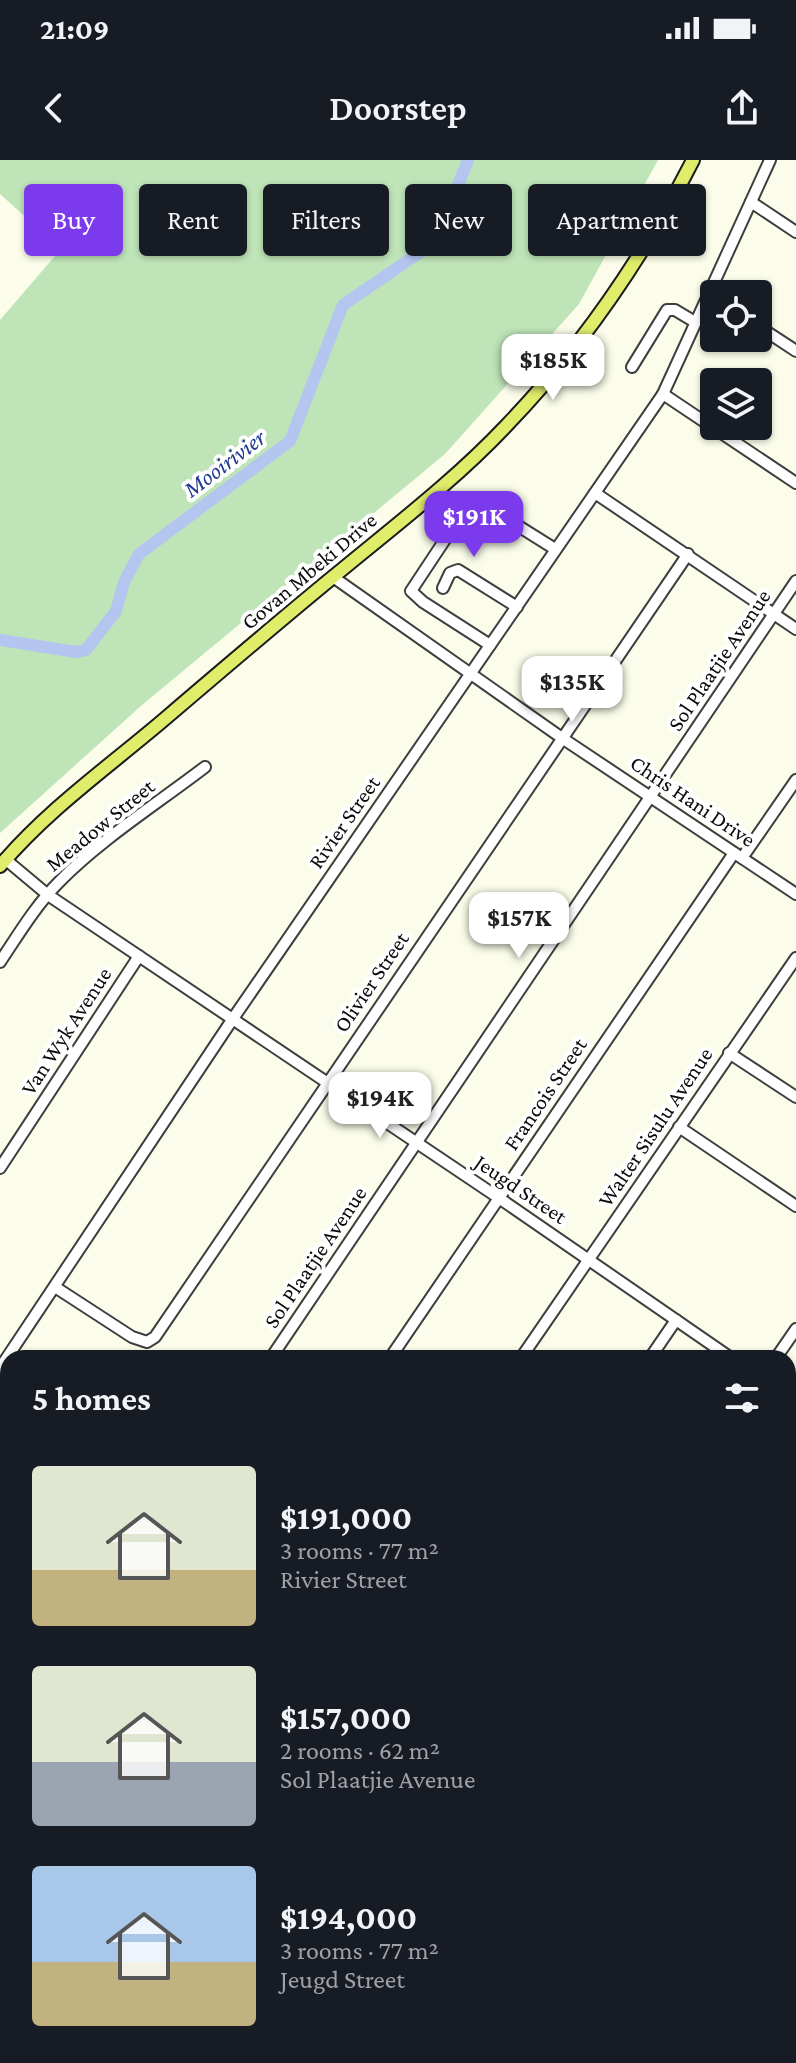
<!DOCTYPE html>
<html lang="en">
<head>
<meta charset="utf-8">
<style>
	body { margin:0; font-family:"Crimson Pro",serif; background:#20242c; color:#f1f3f6; height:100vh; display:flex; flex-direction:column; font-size:30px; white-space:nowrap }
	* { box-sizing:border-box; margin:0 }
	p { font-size:26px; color:#9ea1a6 }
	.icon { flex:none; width:44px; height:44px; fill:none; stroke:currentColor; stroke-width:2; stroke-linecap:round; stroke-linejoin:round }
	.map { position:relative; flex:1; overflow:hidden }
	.drawer { position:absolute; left:0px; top:1190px; width:796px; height:714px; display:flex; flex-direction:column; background:#171b24; border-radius:24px 24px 0 0; box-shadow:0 2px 6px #0004 }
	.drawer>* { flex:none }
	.top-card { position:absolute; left:24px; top:24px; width:748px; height:72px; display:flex; gap:16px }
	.tools { position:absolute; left:700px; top:120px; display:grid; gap:16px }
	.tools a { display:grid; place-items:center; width:72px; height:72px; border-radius:8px; background:#171b24; box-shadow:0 2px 6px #0004; font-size:40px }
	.price { position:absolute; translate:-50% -68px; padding:0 18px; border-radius:16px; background:#fff; color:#222; font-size:26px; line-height:52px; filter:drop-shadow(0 2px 4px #0008) }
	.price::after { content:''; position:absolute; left:50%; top:48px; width:24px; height:18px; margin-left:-12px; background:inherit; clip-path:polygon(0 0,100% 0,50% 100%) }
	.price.active { background:#7c3aed; color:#fff }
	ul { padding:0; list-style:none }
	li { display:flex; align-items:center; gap:24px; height:200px; padding:0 32px }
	li span { display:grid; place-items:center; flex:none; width:224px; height:160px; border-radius:8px; color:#555 }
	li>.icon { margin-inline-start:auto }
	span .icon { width:96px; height:96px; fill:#fffc; stroke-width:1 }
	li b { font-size:34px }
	h2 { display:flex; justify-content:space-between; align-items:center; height:96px; padding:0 32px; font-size:34px }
	.chip { padding:0 28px; border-radius:8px; background:#171b24; box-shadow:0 2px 6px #0004; font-size:28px; line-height:72px }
	.chip.active { background:#7c3aed; color:#fff }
	.status { display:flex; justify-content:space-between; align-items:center; height:56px; padding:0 40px; background:#171b24; direction:ltr }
	.status svg { height:22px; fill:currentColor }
	header { display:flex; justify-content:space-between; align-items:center; height:104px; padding:0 32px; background:#171b24; font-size:36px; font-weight:600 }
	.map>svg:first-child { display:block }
</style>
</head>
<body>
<div class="status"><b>21:09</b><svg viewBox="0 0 49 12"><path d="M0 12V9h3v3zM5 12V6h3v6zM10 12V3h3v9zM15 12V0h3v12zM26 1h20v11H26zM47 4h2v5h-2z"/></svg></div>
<header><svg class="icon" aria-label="back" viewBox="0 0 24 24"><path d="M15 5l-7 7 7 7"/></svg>Doorstep<svg class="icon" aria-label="share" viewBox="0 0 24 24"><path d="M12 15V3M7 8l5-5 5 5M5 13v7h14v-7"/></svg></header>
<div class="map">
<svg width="796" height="1903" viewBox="0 0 796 1903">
	<rect width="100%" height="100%" fill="#fbfdea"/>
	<path fill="#bfe4b8" d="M0,0H658L579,144L445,294L142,545L0,673V160L61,89L0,34Z"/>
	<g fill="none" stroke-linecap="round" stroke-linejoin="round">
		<path stroke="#b4c5f0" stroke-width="12" d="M0,480L76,492L86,490L116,451L124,422L139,394L290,281L343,145L451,71L458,25L468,0"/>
		<g stroke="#3e3e3e" stroke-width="14">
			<g id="minor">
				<path d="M751,42L796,72"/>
				<path d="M758,166L796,191"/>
				<path d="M632,207L667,150H675L695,162"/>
				<path d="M663,234L796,323"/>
				<path d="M595,333L796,469"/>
				<path d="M488,347L555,389"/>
				<path d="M450,372L411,431L423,442L490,485"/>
				<path d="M333,417L562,578L796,734"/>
				<path d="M443,428L450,413L458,410L517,447"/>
				<path d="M742,698L796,620"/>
				<path d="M5,699L48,735L499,1038L731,1198"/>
				<path d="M0,802C18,775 36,745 59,722C100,680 158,643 205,607"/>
				<path d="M729,893L796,937"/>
				<path d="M679,967L796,1046"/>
				<path d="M0,1008L139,796"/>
				<path d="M55,1127L132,1177L147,1182L155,1177L688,394"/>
				<path d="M271,1198L796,421"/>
				<path d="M390,1198L734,693"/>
				<path d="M521,1198L796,798"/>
				<path d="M650,1198L676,1160"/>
				<path d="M776,1198L796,1169"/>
				<path d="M0,1208L232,860L663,234L770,0"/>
				<path d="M0,1213L8,1218"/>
				<path d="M788,1237L796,1242"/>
				<path d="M0,1349L8,1355"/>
				<path d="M788,1365L796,1354"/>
				<path d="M0,1404L8,1392"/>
				<path d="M788,1557L796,1546"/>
				<path d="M0,1586L8,1574"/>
				<path d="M0,1720L8,1725"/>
				<path d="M788,1765L796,1753"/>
				<path d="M0,1863L8,1869"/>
				<path d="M48,1896L59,1903"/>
				<path d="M260,1896L271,1903"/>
				<path d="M449,1896L459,1903"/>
				<path d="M35,1903L40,1896"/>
				<path d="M287,1903L292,1896"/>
				<path d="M549,1903L553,1896"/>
				<path d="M693,1903L698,1896"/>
			</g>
		</g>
		<g stroke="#1c1c1c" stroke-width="16">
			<path id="major" d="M0,706C48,649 111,605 167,557C222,510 277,463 333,417C392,368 453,322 506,266C582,187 643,98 693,0"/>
		</g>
		<use href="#minor" stroke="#fff" stroke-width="10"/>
		<use href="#major" stroke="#e0ed6b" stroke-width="12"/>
	</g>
	<g text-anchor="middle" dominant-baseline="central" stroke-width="8" stroke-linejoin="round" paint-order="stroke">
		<g font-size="22" fill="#0b0b0b" stroke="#fff">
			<text transform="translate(309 411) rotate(-40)">Govan Mbeki Drive</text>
			<text transform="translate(719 500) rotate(-56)">Sol Plaatjie Avenue</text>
			<text transform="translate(693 641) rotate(34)">Chris Hani Drive</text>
			<text transform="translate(344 662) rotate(-55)">Rivier Street</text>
			<text transform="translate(100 665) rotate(-39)">Meadow Street</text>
			<text transform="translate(371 822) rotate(-56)">Olivier Street</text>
			<text transform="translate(66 871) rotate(-57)">Van Wyk Avenue</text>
			<text transform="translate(545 934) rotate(-56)">Francois Street</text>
			<text transform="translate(655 967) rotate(-56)">Walter Sisulu Avenue</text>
			<text transform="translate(521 1029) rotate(34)">Jeugd Street</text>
			<text transform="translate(315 1097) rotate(-56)">Sol Plaatjie Avenue</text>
		</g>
		<g font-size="24" font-style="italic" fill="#203991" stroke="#fff">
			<text transform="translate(224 303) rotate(-37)">Mooirivier</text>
		</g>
	</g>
</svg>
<div class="tools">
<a><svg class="icon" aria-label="locate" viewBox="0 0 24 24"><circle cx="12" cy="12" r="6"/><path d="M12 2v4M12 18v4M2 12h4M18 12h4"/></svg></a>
<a><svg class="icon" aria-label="layers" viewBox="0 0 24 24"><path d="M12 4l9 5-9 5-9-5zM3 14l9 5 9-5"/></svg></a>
</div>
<b class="price" style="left:553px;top:242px">$185K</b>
<b class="price active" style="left:474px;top:399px">$191K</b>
<b class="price" style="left:572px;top:564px">$135K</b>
<b class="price" style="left:519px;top:800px">$157K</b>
<b class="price" style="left:380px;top:980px">$194K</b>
<div class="top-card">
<a class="chip active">Buy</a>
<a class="chip">Rent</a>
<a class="chip">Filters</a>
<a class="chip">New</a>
<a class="chip">Apartment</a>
</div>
<section class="drawer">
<h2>5 homes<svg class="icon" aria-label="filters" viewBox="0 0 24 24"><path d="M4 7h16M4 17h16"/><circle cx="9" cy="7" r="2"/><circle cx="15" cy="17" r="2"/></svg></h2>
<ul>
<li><span style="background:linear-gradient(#dfe7d0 65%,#c2b280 0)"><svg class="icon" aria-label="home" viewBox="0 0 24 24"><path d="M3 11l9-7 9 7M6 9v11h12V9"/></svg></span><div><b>$191,000</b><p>3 rooms · 77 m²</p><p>Rivier Street</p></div></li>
<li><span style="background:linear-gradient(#dfe7d0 60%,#9aa5b1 0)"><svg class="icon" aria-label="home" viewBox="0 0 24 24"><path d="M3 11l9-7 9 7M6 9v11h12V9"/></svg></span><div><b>$157,000</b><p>2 rooms · 62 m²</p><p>Sol Plaatjie Avenue</p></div></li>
<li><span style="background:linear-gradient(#a9c7e8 60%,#c2b280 0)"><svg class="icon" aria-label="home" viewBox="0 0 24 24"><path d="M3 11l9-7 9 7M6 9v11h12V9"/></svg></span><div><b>$194,000</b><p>3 rooms · 77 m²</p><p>Jeugd Street</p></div></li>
</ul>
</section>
</div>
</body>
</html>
